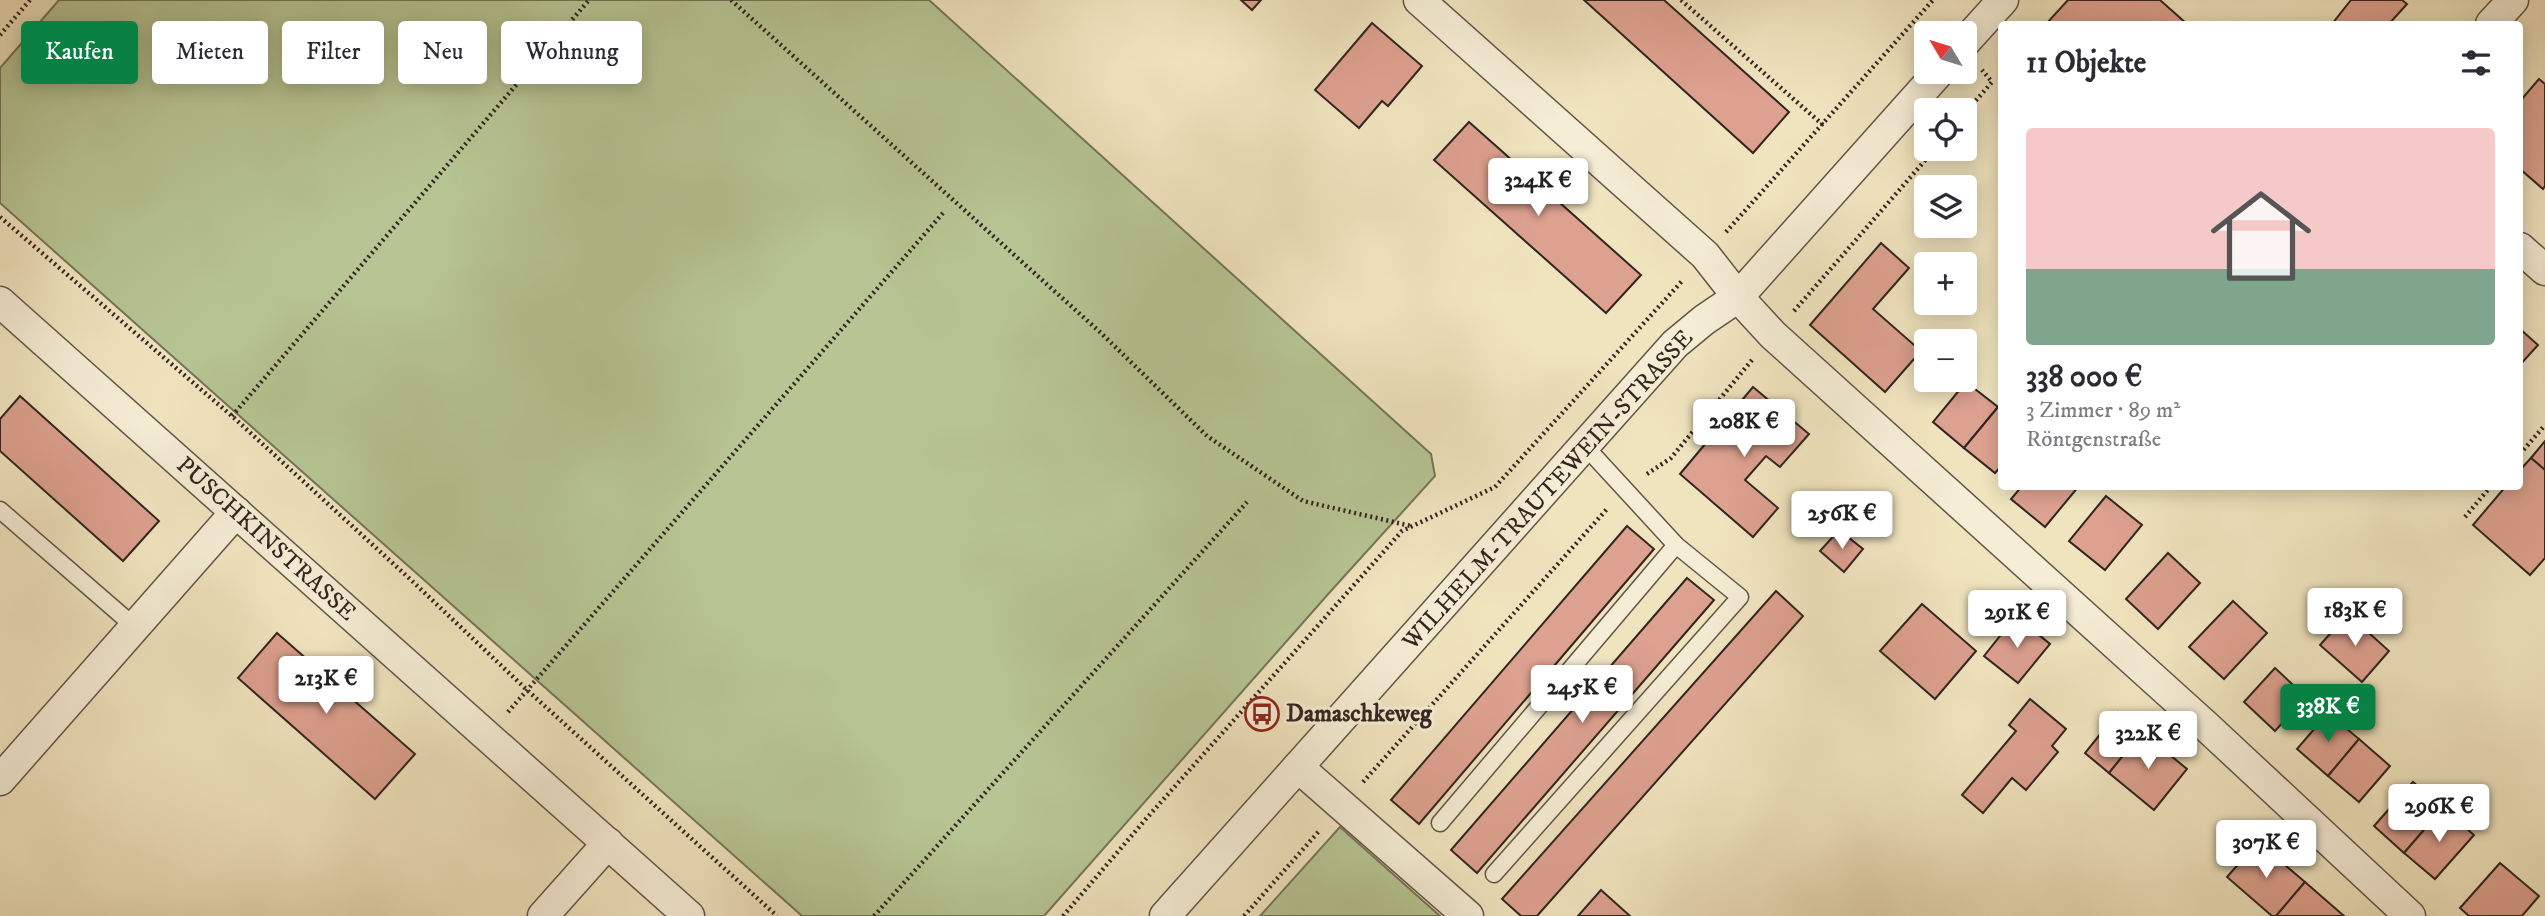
<!DOCTYPE html>
<html lang="de">
<head>
<meta charset="utf-8">
<style>
	body { margin:0; font-family:"IM FELL DW Pica",serif; background:#f7f7f7; color:#2b2b33; height:100vh; display:flex; flex-direction:column; font-size:26px; white-space:nowrap }
	* { box-sizing:border-box; margin:0 }
	p { font-size:23px; color:#7c7c81 }
	.icon { flex:none; width:38px; height:38px; fill:none; stroke:currentColor; stroke-width:2; stroke-linecap:round; stroke-linejoin:round }
	.map { position:relative; flex:1; overflow:hidden }
	.drawer { position:absolute; left:1998px; top:21px; width:525px; height:469px; display:flex; flex-direction:column; background:#fff; border-radius:7px; box-shadow:0 4px 18px #0003 }
	.drawer>* { flex:none }
	.banner { position:absolute; left:21px; top:21px; width:665px; height:63px; display:flex; gap:14px }
	.needle { width:46px; rotate:308deg }
	.fabs { position:absolute; left:1914px; top:21px; display:grid; gap:14px }
	.fabs a { display:grid; place-items:center; width:63px; height:63px; border-radius:7px; background:#fff; box-shadow:0 4px 18px #0003; font-size:35px }
	.price { position:absolute; translate:-50% -60px; padding:0 16px; border-radius:7px; background:#fff; color:#222; font-size:23px; line-height:46px; filter:drop-shadow(0 2px 4px #0008) }
	.price::after { content:''; position:absolute; left:50%; top:42px; width:21px; height:16px; margin-left:-10px; background:inherit; clip-path:polygon(0 0,100% 0,50% 100%) }
	.price.on { background:#0b8043; color:#fff }
	ul { padding:0; list-style:none }
	li { display:grid; align-content:center; gap:14px; height:371px; padding:0 28px }
	li+li { border-top:2px solid #e1e1e2 }
	li span { display:grid; place-items:center; height:217px; border-radius:7px; color:#555 }
	li>.icon { margin-inline-start:auto }
	span .icon { width:126px; height:126px; fill:#fffc; stroke-width:1 }
	li b { font-size:30px }
	h2 { display:flex; justify-content:space-between; align-items:center; height:84px; padding:0 28px; font-size:30px }
	.tag { padding:0 24px; border-radius:7px; background:#fff; box-shadow:0 4px 18px #0003; font-size:24px; line-height:63px }
	.tag.on { background:#0b8043; color:#fff }
	.map>svg:first-child { display:block }
</style>
</head>
<body>
<div class="map">
<svg width="2545" height="916" viewBox="0 0 2545 916">
	<rect width="100%" height="100%" fill="#f0e4bf"/>
	<filter id="stains"><feTurbulence type="fractalNoise" baseFrequency=".00286" numOctaves="4"/><feColorMatrix values="0 0 0 0 .2 0 0 0 0 .09 0 0 0 0 .02 0 0 0 .5 -.17"/></filter>
	<radialGradient id="worn" r=".72"><stop offset=".6" stop-color="#630" stop-opacity="0"/><stop offset="1" stop-color="#630" stop-opacity=".3"/></radialGradient>
	<g fill="#b7c594" stroke="#74755a" stroke-width="2">
		<path d="M59,0H929L1431,454L1435,476L1330,592L1044,916H802L0,203V68Z"/>
		<path d="M1340,827L1440,916H1260Z"/>
	</g>
	<g fill="#dda18f" stroke="#32251f" stroke-width="2">
		<path d="M1241,0H1261L1252,10Z"/>
		<path d="M1584,0H1664L1789,112L1753,153Z"/>
		<path d="M2068,0H2160L2187,24H2046Z"/>
		<path d="M2351,0H2402L2407,4L2389,24H2332Z"/>
		<path d="M1372,23L1422,66L1388,106L1382,101L1359,128L1315,90Z"/>
		<path d="M2539,79L2545,84V186L2543,189L2520,169V101Z"/>
		<path d="M1469,122L1641,275L1606,313L1434,160Z"/>
		<path d="M1881,243L1909,268L1873,309L1921,351L1885,392L1810,325Z"/>
		<path d="M2520,329L2538,345L2520,365Z"/>
		<path d="M1966,382L1998,407L1964,448L1933,422Z"/>
		<path d="M1753,387L1809,434L1780,467L1766,456L1745,480L1778,508L1753,537L1680,474Z"/>
		<path d="M20,396L159,521L123,561L0,451V419Z"/>
		<path d="M1998,407L2002,411V465L1995,473L1964,448Z"/>
		<path d="M2545,441V470L2531,458Z"/>
		<path d="M2531,458L2545,470V558L2530,575L2473,525L2506,486H2520V470Z"/>
		<path d="M2022,486H2079L2045,527L2011,499Z"/>
		<path d="M2106,496L2142,525L2105,570L2069,541Z"/>
		<path d="M1627,526L1654,549L1419,824L1391,800Z"/>
		<path d="M1839,530L1863,549L1844,572L1820,551Z"/>
		<path d="M2168,553L2200,583L2158,629L2126,599Z"/>
		<path d="M1687,578L1714,600L1477,873L1451,850Z"/>
		<path d="M1776,591L1803,616L1537,916H1521L1502,899Z"/>
		<path d="M2233,601L2267,633L2224,679L2189,647Z"/>
		<path d="M1922,604L1976,651L1935,699L1880,651Z"/>
		<path d="M2348,614L2389,651L2362,682L2320,645Z"/>
		<path d="M2016,616L2050,644L2018,683L1984,656Z"/>
		<path d="M277,633L415,754L375,799L238,678Z"/>
		<path d="M2275,668L2306,697L2275,731L2244,702Z"/>
		<path d="M2030,699L2066,729L2052,746L2058,752L2026,790L2012,778L1983,813L1962,795L2016,731L2009,725Z"/>
		<path d="M2118,712L2142,732L2109,773L2085,753Z"/>
		<path d="M2328,713L2359,739L2328,776L2297,749Z"/>
		<path d="M2142,732L2187,769L2154,810L2109,773Z"/>
		<path d="M2359,739L2390,766L2359,802L2328,776Z"/>
		<path d="M2413,782L2443,808L2404,853L2374,826Z"/>
		<path d="M2443,808L2474,835L2435,879L2404,853Z"/>
		<path d="M2258,842L2305,882L2276,916H2272L2227,877Z"/>
		<path d="M2500,863L2539,896L2522,916H2469L2460,908Z"/>
		<path d="M2305,882L2344,916H2276Z"/>
		<path d="M1601,890L1630,916H1578Z"/>
	</g>
	<g fill="none" stroke-linecap="round" stroke-linejoin="round">
		<g stroke="#625547" stroke-width="19">
			<g id="service">
				<path d="M0,510L135,627"/>
				<path d="M1440,823L1676,545"/>
				<path d="M1494,874L1740,597L1676,545L1584,445"/>
			</g>
		</g>
		<g stroke="#625547" stroke-width="33">
			<g id="minor">
				<path d="M1419,0L1705,255L1738,297L1773,335L2207,727L2410,916"/>
				<path d="M2491,24L2513,0"/>
				<path d="M1965,42L2003,0"/>
				<path d="M2520,248L2545,270"/>
				<path d="M0,302L689,916"/>
				<path d="M1298,767L1468,916"/>
				<path d="M0,780L236,512"/>
				<path d="M543,916L608,843"/>
				<path d="M1165,916L1675,344L1704,320L1738,297L1939,72"/>
			</g>
		</g>
		<g stroke="#32251f" stroke-width="4.5" stroke-dasharray="2 3.5" stroke-linecap="butt">
			<path d="M731,0L1101,333L1207,436L1303,501L1411,526"/>
			<path d="M1681,0L1823,125"/>
			<path d="M0,35L30,0"/>
			<path d="M1965,113L1992,82L1982,70"/>
			<path d="M0,217L232,416L410,579L527,690L777,916"/>
			<path d="M1726,232L1933,0"/>
			<path d="M1794,311L1935,149"/>
			<path d="M232,416L589,0"/>
			<path d="M2520,454L2545,425"/>
			<path d="M1647,474L1671,458L1752,360"/>
			<path d="M2465,517L2491,486"/>
			<path d="M508,712L943,213"/>
			<path d="M1363,782L1607,509"/>
			<path d="M874,916L1247,502"/>
			<path d="M1063,916L1145,820L1402,531L1495,487L1683,280"/>
			<path d="M1244,916L1320,830"/>
		</g>
		<use href="#service" stroke="#f5edd5" stroke-width="16"/>
		<use href="#minor" stroke="#f5edd5" stroke-width="30"/>
	</g>
	<defs>
		<g id="bus-ring" transform="scale(1.75)"><circle r="9.5" fill="#f5edd5" stroke="#8f2418" stroke-width="1.5"/><path d="M-5-6H5V4H4V6H2V4H-2V6H-4V4H-5ZM-3.5-4V0h7V-4ZM-3.5 1.2v1.5H-2V1.2ZM2 1.2v1.5H3.5V1.2Z" fill="#8f2418"/></g>
	</defs>
	<g fill-rule="evenodd">
		<use href="#bus-ring" x="1262" y="714"/>
	</g>
	<g text-anchor="middle" dominant-baseline="central" stroke-width="6" stroke-linejoin="round" paint-order="stroke">
		<g font-size="24" fill="#32251f" stroke="#f5edd5">
			<text transform="translate(1548 490) rotate(-48)">WILHELM-TRAUTEWEIN-STRASSE</text>
			<text transform="translate(266 539) rotate(42)">PUSCHKINSTRASSE</text>
		</g>
		<g font-size="24" font-weight="bold" fill="#32251f" stroke="#f5edd5" text-anchor="start">
			<text x="1286" y="714">Damaschkeweg</text>
		</g>
	</g>
	<rect width="100%" height="100%" filter="url(#stains)"/>
	<rect width="100%" height="100%" fill="url(#worn)"/>
</svg>
<div class="fabs">
<a><svg class="needle" viewBox="-14 -14 28 28"><path d="M0-13l5 13h-10z" fill="#e53935"/><path d="M0 13l5-13h-10z" fill="#7c7c81"/></svg></a>
<a><svg class="icon" aria-label="locate" viewBox="0 0 24 24"><circle cx="12" cy="12" r="6"/><path d="M12 2v4M12 18v4M2 12h4M18 12h4"/></svg></a>
<a><svg class="icon" aria-label="layers" viewBox="0 0 24 24"><path d="M12 4l9 5-9 5-9-5zM3 14l9 5 9-5"/></svg></a>
<a>+</a>
<a>−</a>
</div>
<b class="price" style="left:1538px;top:218px">324K €</b>
<b class="price" style="left:1744px;top:459px">208K €</b>
<b class="price" style="left:1842px;top:551px">256K €</b>
<b class="price" style="left:2355px;top:648px">183K €</b>
<b class="price" style="left:2017px;top:650px">291K €</b>
<b class="price" style="left:326px;top:716px">213K €</b>
<b class="price" style="left:1582px;top:725px">245K €</b>
<b class="price on" style="left:2328px;top:744px">338K €</b>
<b class="price" style="left:2148px;top:771px">322K €</b>
<b class="price" style="left:2439px;top:844px">296K €</b>
<b class="price" style="left:2266px;top:880px">307K €</b>
<div class="banner">
<a class="tag on">Kaufen</a>
<a class="tag">Mieten</a>
<a class="tag">Filter</a>
<a class="tag">Neu</a>
<a class="tag">Wohnung</a>
</div>
<section class="drawer">
<h2>11 Objekte<svg class="icon" aria-label="filters" viewBox="0 0 24 24"><path d="M4 7h16M4 17h16"/><circle cx="9" cy="7" r="2"/><circle cx="15" cy="17" r="2"/></svg></h2>
<ul>
<li><span style="background:linear-gradient(#f6c9c9 65%,#7fa58c 0)"><svg class="icon" aria-label="home" viewBox="0 0 24 24"><path d="M3 11l9-7 9 7M6 9v11h12V9"/></svg></span><div><b>338 000 €</b><p>3 Zimmer · 89 m²</p><p>Röntgenstraße</p></div></li>
</ul>
</section>
</div>
</body>
</html>
